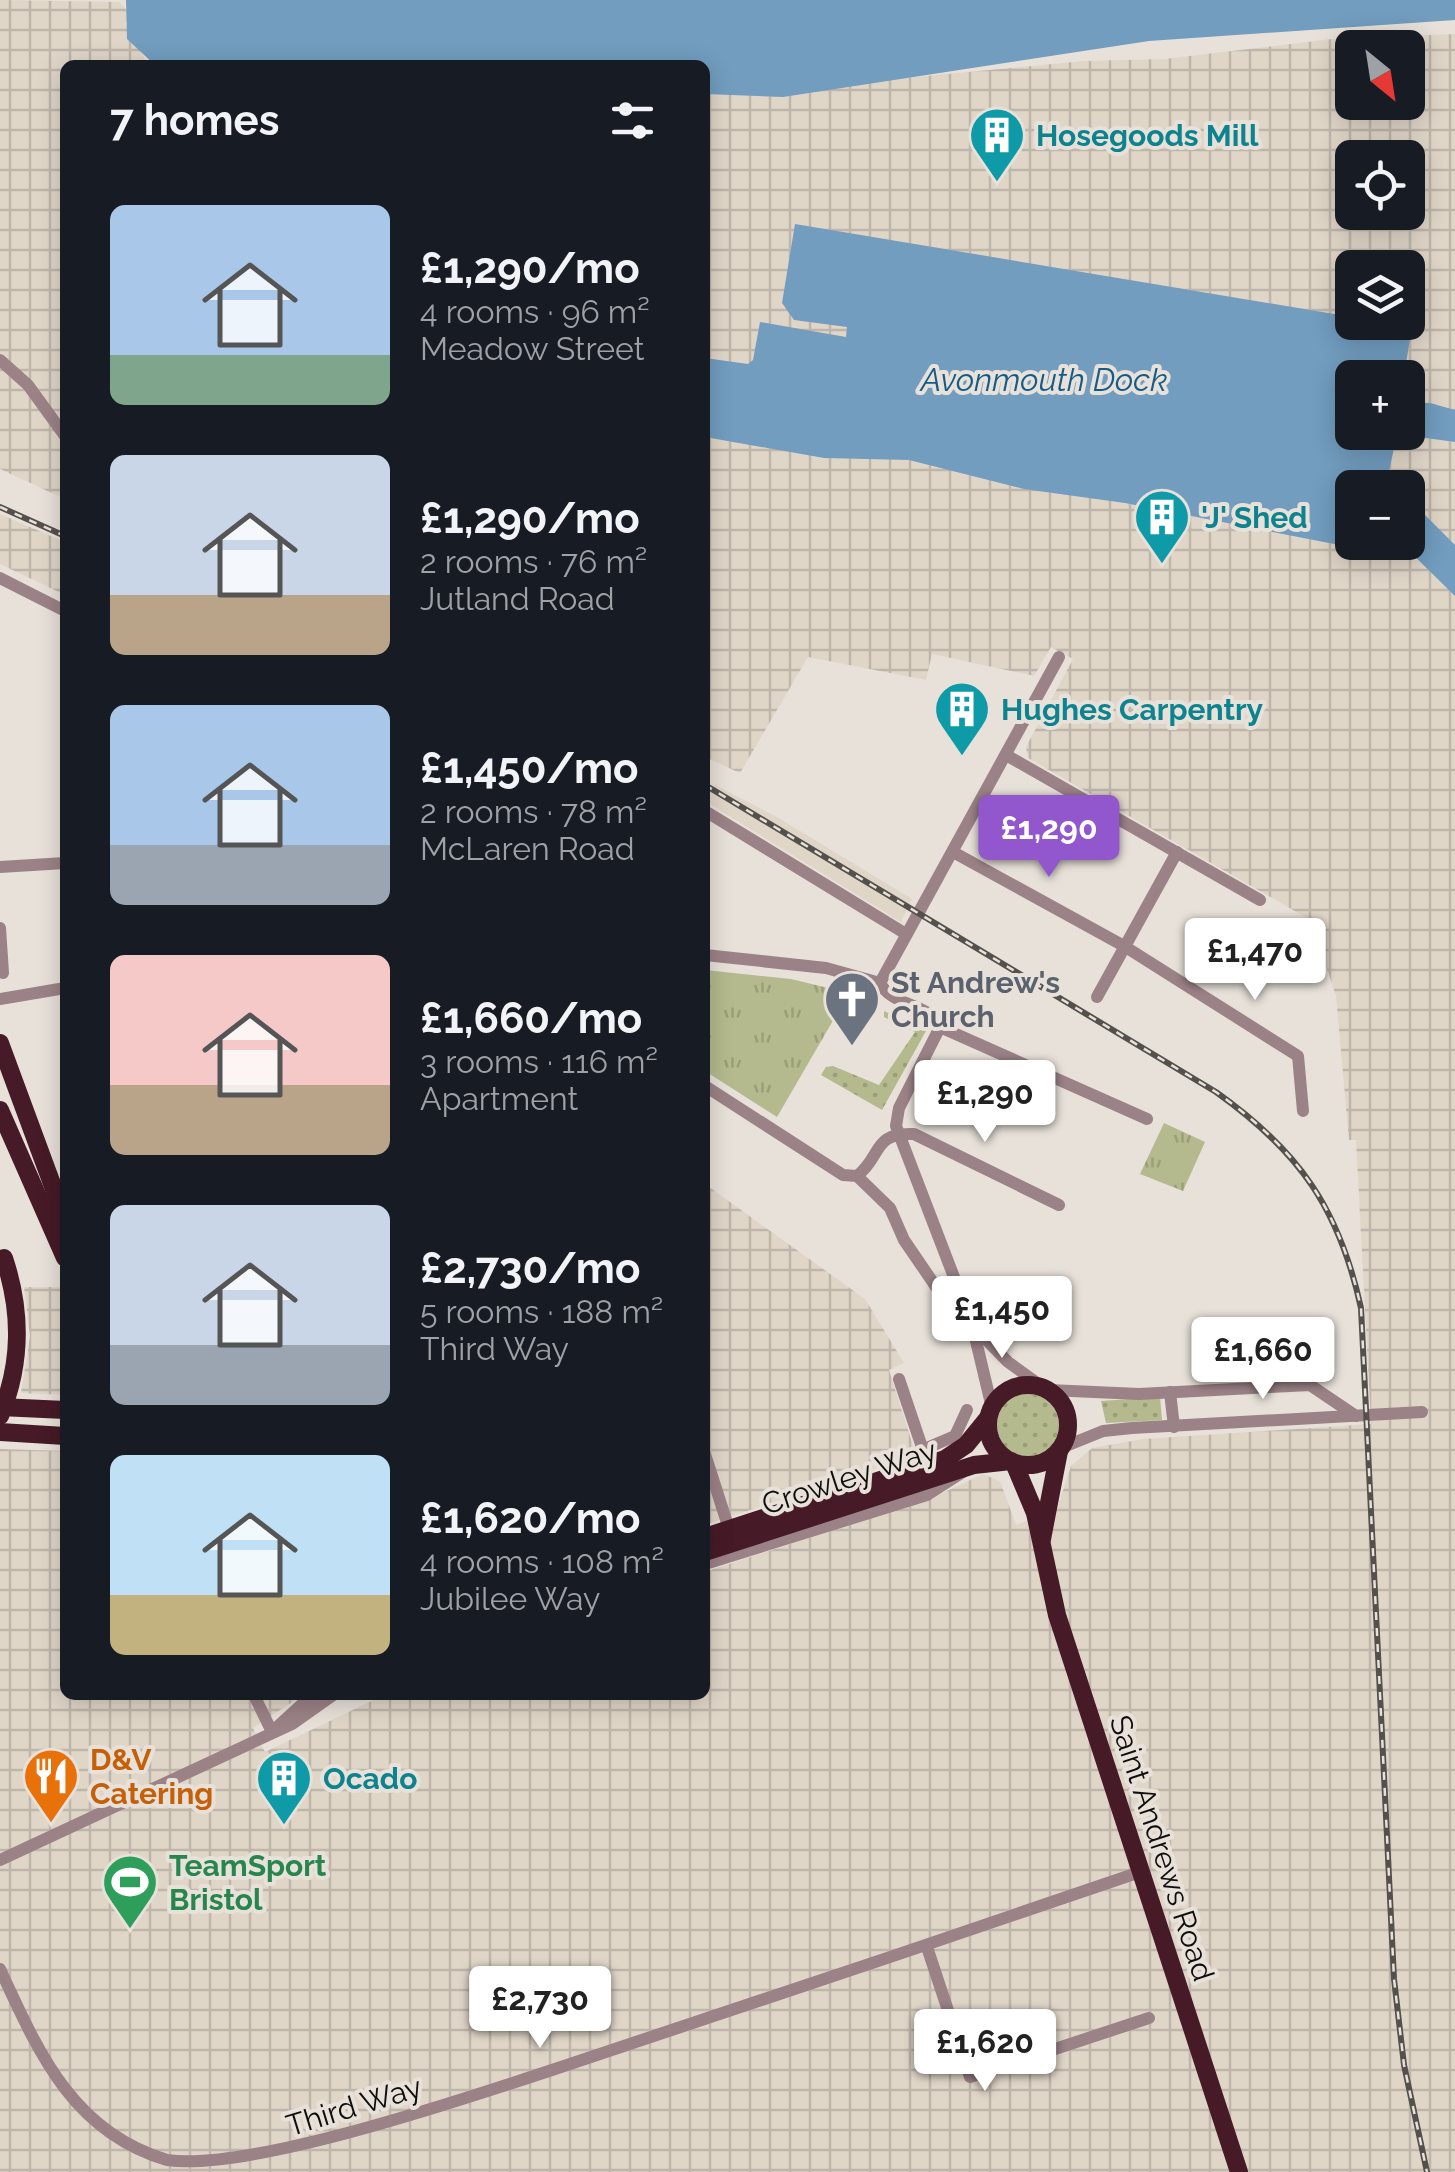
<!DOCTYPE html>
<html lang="en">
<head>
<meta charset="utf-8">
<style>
	body { margin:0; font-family:Raleway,sans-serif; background:#20242c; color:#f1f3f6; height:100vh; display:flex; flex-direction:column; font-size:38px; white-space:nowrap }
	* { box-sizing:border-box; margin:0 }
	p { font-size:32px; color:#9ea1a6 }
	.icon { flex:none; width:55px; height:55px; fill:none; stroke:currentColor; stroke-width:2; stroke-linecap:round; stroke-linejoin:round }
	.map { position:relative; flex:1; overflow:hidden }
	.side { position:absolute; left:60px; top:60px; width:650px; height:1640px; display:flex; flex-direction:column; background:#171b24; border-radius:15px; box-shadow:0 5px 25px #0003 }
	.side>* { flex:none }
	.needle { width:65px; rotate:150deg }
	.fabs { position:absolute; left:1335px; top:30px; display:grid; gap:20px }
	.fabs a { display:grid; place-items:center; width:90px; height:90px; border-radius:15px; background:#171b24; box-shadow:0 5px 25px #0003; font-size:50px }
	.price { position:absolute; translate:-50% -85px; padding:0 22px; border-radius:10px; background:#fff; color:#222; font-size:32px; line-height:65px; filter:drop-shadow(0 2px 5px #0008) }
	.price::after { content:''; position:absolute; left:50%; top:60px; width:30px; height:22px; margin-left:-15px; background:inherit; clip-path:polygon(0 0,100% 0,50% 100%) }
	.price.selected { background:#9256cd; color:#fff }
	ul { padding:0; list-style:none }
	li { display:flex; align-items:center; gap:30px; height:250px; padding:0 50px }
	li span { display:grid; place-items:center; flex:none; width:280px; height:200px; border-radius:15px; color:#555 }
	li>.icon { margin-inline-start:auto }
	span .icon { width:120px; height:120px; fill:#fffc; stroke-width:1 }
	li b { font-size:42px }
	h2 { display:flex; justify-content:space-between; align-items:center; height:120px; padding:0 50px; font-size:42px }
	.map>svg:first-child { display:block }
</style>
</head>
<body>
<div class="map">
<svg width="1455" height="2172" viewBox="0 0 1455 2172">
	<defs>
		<pattern id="industrial-grid" width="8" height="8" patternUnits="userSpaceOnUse" patternTransform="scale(2.5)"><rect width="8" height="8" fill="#e0d6c8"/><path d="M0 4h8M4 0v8" fill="none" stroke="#bfb6ab"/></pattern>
		<pattern id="grass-dots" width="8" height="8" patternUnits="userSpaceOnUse" patternTransform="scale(2.5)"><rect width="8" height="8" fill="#b4ba8d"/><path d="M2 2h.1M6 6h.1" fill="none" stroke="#9a9f78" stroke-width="1.8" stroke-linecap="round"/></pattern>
		<pattern id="park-tufts" width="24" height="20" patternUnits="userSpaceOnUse" patternTransform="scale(2.5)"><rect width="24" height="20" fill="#b4ba8d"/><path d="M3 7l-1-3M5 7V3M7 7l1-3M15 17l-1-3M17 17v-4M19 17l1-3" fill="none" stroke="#9a9f78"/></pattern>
	</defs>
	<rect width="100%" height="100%" fill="#e7e1d9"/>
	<g fill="url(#industrial-grid)" fill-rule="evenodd">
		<path d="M0,0L119,2L128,11L130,20L125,23L148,65H65V499L0,469Z"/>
		<path d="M1455,34V2172H0V1449L65,1451V1695H303L253,1728L265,1752L384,1695H705V1572L938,1495L983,1474L1000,1481L1016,1525L1057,1509L1071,1466L1092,1448L1143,1439L1371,1424L1356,1140H1349L1336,996L1319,945L1307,918L1028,758L1026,747L1073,659L1051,647L1034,676L932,654L926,680L808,657L740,773L705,757V89L768,91L1084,61L1164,59L1332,39ZM1352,48H1408V102H1352ZM1352,158H1408V212H1352ZM1352,268H1408V322H1352ZM1352,378H1408V432H1352ZM1352,488H1408V542H1352Z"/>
		<path d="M0,514L65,542V595L0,564Z"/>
		<path d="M705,1184L865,1299L904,1363L889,1370L916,1455L705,1525Z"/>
		<path d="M24,1287H65V1395L21,1393L30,1336Z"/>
	</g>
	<path fill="#e0d6c8" d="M715,785L777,817L912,899L901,922L705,801Z"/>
	<g fill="url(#grass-dots)">
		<path d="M884,1011L926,1031L882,1110L821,1075L826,1067L833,1066L879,1085L915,1032L884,1017Z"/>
		<circle cx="1028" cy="1425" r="31"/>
		<path d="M1160,1397L1162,1420L1106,1423L1101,1401Z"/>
	</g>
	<g fill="url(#park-tufts)">
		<path d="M705,970L791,979L849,993L777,1117L705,1071Z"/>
		<path d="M1164,1123L1205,1142L1183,1191L1140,1174Z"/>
	</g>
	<g fill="#729dbf">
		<path d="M126,0H1455V20L1149,41L783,97L705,94V65H155L127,39Z"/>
		<path d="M795,224L1352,317V322L1406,326L1411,332L1404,377L1352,378V432H1408V403H1430L1455,410V442L1397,434L1388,476L1397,487L1352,488V542L1378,543L1370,551L1125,503L1024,489L909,460L824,458L705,437V358L748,364L753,360L760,322L846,337L847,327L794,320L782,303Z"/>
		<path d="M1408,498L1455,545V596L1401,543L1408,542Z"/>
	</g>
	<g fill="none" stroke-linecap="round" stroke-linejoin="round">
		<g stroke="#9b8287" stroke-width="12">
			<path d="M0,360L28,385L65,436"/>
			<path d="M0,578L65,611"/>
			<path d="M1006,755L1260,900"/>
			<path d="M705,811L906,934"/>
			<path d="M953,852L1124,946L1298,1056L1303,1111"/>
			<path d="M0,867L65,863"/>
			<path d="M0,928L3,973"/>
			<path d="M705,955L826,968L880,983"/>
			<path d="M880,983L1059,657"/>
			<path d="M880,983C892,1007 931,1003 940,1027L1147,1119"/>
			<path d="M1097,997L1177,852"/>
			<path d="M0,999L65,988"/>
			<path d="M940,1027L899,1108L896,1126L972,1324L992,1408"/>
			<path d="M705,1086L843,1175L857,1176L890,1208L904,1240L943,1297"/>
			<path d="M857,1176C882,1157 872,1132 914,1134L1059,1205"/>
			<path d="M973,1326L1008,1362L1044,1388"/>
			<path d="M899,1379L928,1465"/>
			<path d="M1049,1390L1139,1394L1310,1385L1356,1416"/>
			<path d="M1170,1392L1174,1427"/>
			<path d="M1061,1448L1103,1431L1132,1428L1422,1412"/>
			<path d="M922,1450L955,1436L967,1410"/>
			<path d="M705,1454L729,1529"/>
			<path d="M705,1564L927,1495L963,1472"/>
			<path d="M254,1695L272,1732"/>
			<path d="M274,1730L312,1695"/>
			<path d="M0,1860L292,1724L333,1695"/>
			<path d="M927,1947L970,2077L1149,2018"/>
			<path d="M0,1969C38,2051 72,2132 167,2160C251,2172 473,2096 561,2067C756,2003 949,1937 1143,1871"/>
		</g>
		<g stroke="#461a27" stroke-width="18">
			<path d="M0,1043L65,1219"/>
			<path d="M0,1110L65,1258"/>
			<circle cx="1028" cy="1425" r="40"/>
			<path d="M0,1407L65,1410"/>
			<path d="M0,1432L65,1436"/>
			<path d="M1014,1463L1035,1513L1057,1615L1239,2172"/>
			<path d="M705,1537L945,1459L966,1445L988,1418"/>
			<path d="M1042,1539L1059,1451"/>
			<path d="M705,1552L974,1465L1011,1461"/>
		</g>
		<g stroke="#54504c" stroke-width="6">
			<g id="rail">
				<path d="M0,507L65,536"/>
				<path d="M705,785L1216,1092C1299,1151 1339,1208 1361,1308L1394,1979L1404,2065L1427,2172"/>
			</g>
		</g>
		<use href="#rail" stroke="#e7e1d9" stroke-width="2.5" stroke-dasharray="8" stroke-linecap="butt"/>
		<path stroke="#461a27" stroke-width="18" d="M0,1416C22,1363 22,1312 4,1258"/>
	</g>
	<defs>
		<g id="building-pin" transform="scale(2.875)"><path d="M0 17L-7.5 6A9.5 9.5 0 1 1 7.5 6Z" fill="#0f9aa8" stroke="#e7e1d9"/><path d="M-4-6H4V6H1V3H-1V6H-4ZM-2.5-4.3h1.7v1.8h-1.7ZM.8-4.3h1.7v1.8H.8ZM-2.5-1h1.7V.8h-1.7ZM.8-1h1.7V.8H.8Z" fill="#fff"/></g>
		<g id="church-pin" transform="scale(2.875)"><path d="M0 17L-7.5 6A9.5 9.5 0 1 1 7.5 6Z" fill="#6b7280" stroke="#e7e1d9"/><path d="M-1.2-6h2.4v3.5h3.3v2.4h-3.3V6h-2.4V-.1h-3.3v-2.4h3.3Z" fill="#fff"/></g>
		<g id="restaurant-pin" transform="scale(2.875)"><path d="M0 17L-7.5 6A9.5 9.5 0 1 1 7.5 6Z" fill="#e8710a" stroke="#e7e1d9"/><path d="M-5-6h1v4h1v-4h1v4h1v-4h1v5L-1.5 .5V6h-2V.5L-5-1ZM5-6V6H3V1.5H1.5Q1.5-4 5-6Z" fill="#fff"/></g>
		<g id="stadium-pin" transform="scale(2.875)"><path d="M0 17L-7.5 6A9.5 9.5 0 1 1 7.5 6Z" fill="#2e9e5b" stroke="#e7e1d9"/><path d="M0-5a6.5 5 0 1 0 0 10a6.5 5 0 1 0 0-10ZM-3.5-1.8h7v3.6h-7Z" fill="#fff"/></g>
	</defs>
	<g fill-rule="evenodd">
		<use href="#building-pin" x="997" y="135"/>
		<use href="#building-pin" x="1162" y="517"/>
		<use href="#building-pin" x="962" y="709"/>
		<use href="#church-pin" x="852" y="999"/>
		<use href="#restaurant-pin" x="51" y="1776"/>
		<use href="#building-pin" x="284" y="1778"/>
		<use href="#stadium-pin" x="130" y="1882"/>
	</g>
	<g text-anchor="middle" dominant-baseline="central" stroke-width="8" stroke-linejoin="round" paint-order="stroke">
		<g font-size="30" font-weight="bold" fill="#0d838f" stroke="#e7e1d9" text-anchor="start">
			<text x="1036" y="135">Hosegoods Mill</text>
			<text x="1201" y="517">'J' Shed</text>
			<text x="1001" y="709">Hughes Carpentry</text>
			<text x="323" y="1778">Ocado</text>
		</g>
		<g font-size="30" font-weight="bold" fill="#5b616d" stroke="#e7e1d9" text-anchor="start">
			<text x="891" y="982">St Andrew's<tspan x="891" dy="34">Church</tspan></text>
		</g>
		<g font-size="30" fill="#100e0c" stroke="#e7e1d9">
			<text transform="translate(849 1477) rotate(-18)">Crowley Way</text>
			<text transform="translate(1162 1848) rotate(72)">Saint Andrews Road</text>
			<text transform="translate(354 2106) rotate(-17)">Third Way</text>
		</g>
		<g font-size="30" font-weight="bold" fill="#c56008" stroke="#e7e1d9" text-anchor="start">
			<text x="90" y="1759">D&amp;V<tspan x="90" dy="34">Catering</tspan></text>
		</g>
		<g font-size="30" font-weight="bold" fill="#27864d" stroke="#e7e1d9" text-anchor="start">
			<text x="169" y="1865">TeamSport<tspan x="169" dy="34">Bristol</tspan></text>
		</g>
		<g font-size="32" font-style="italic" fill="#145b88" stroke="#e7e1d9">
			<text x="1044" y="379">Avonmouth Dock</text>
		</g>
	</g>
</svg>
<div class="fabs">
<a><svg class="needle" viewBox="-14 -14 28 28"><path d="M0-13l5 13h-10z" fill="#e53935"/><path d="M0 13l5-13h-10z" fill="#9ea1a6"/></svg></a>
<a><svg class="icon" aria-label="locate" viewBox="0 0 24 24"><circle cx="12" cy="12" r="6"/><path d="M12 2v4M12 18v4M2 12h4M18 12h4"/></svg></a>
<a><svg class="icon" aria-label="layers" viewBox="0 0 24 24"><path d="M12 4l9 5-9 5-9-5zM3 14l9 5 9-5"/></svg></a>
<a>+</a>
<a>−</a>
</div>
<b class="price selected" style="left:1049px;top:880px">£1,290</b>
<b class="price" style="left:1255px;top:1003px">£1,470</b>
<b class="price" style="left:985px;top:1145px">£1,290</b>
<b class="price" style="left:1002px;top:1361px">£1,450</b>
<b class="price" style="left:1263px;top:1402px">£1,660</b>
<b class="price" style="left:540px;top:2051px">£2,730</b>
<b class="price" style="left:985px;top:2094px">£1,620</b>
<section class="side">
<h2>7 homes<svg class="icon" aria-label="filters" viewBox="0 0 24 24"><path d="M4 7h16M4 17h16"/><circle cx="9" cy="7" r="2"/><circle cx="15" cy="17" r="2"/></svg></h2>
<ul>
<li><span style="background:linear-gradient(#a9c7e8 75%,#7fa58c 0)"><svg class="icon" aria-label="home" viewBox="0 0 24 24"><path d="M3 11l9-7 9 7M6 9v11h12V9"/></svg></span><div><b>£1,290/mo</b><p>4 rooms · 96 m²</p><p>Meadow Street</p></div></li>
<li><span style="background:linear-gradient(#c9d6e8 70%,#b9a48a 0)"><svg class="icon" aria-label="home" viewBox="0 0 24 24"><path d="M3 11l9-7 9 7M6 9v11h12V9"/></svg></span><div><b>£1,290/mo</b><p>2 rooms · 76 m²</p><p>Jutland Road</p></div></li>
<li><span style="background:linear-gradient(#a9c7e8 70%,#9aa5b1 0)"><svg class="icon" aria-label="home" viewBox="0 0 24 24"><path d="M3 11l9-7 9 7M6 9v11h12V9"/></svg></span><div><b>£1,450/mo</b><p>2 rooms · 78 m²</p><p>McLaren Road</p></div></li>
<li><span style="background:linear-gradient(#f6c9c9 65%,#b9a48a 0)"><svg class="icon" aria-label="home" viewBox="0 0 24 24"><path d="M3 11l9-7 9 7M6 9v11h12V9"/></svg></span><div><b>£1,660/mo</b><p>3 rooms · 116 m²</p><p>Apartment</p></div></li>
<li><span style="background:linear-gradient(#c9d6e8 70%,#9aa5b1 0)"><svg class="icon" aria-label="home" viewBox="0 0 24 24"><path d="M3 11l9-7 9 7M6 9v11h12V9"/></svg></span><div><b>£2,730/mo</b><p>5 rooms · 188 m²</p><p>Third Way</p></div></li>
<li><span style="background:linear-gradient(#bfe0f5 70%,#c2b280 0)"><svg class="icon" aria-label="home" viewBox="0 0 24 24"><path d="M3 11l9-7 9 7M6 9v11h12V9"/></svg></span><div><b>£1,620/mo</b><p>4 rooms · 108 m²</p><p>Jubilee Way</p></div></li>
</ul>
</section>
</div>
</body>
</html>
